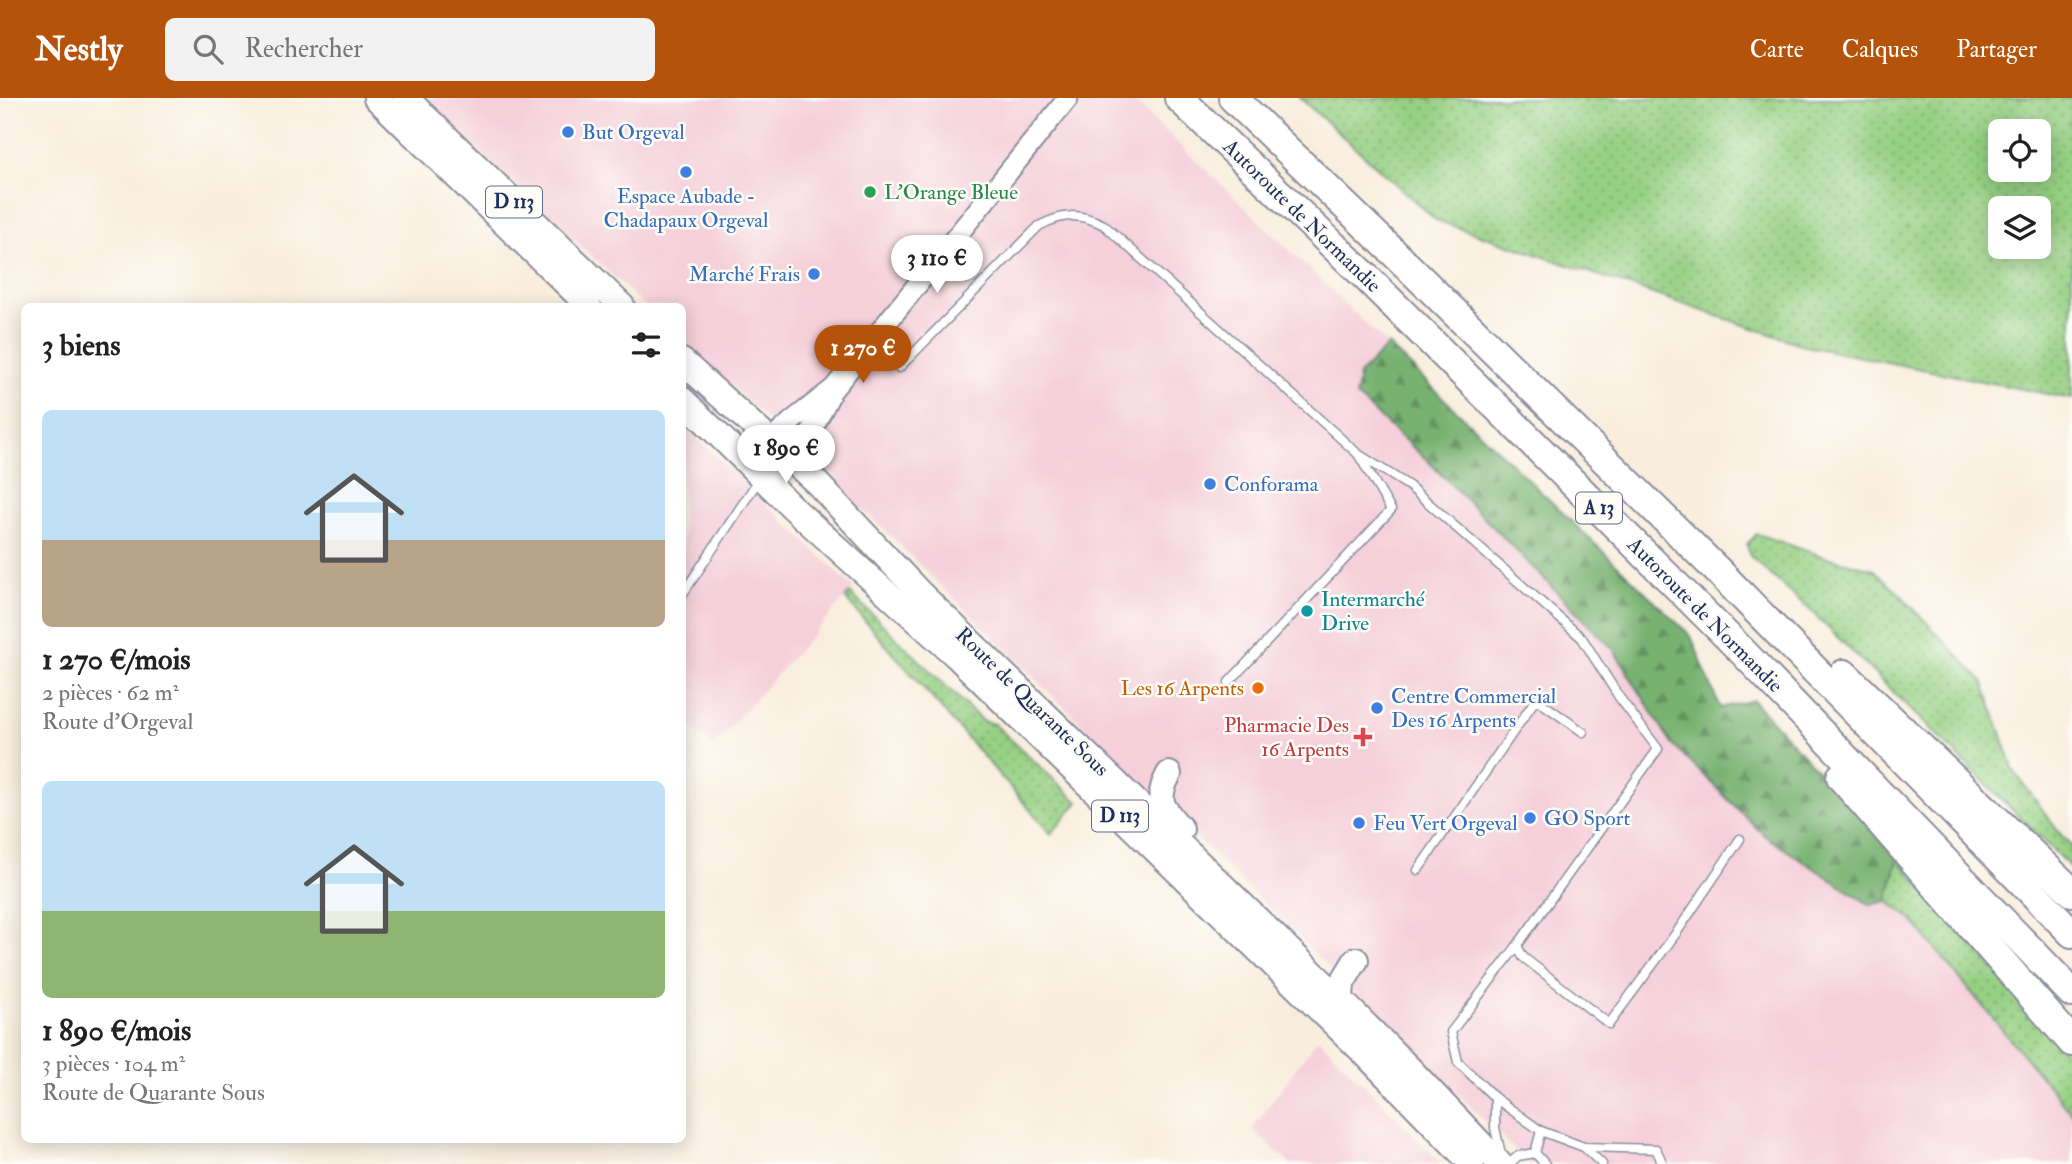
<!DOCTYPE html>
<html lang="fr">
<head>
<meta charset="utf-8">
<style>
	body { margin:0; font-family:"IM FELL Double Pica",serif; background:#f2f2f2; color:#222; height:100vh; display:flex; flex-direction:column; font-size:26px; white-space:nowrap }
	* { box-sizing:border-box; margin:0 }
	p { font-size:23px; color:#767676 }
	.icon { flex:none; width:38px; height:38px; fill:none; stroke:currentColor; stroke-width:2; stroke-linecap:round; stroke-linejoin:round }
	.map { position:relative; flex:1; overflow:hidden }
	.drawer { position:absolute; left:21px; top:205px; width:665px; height:840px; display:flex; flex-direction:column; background:#fff; border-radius:10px; box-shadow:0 4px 18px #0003 }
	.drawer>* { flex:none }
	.buttons { position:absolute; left:1988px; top:21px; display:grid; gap:14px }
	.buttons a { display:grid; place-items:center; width:63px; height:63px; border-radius:10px; background:#fff; box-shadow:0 4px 18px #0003; font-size:35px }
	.price { position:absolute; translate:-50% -60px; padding:0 16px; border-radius:24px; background:#fff; color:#222; font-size:23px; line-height:46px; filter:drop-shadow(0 2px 4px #0008) }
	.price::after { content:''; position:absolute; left:50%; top:42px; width:21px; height:16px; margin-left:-10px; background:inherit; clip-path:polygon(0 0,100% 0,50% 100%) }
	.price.current { background:#b45309; color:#fff }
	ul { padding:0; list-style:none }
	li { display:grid; align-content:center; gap:14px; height:371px; padding:0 21px }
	li span { display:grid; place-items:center; height:217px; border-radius:10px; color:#555 }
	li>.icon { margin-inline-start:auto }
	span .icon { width:126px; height:126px; fill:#fffc; stroke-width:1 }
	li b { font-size:30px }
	h2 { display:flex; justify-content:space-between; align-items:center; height:84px; padding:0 21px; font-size:30px }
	header { display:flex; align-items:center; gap:42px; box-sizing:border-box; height:98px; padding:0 35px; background:#b45309; color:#fff }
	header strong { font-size:33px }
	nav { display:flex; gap:38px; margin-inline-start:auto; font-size:24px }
	.search { width:490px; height:63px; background:#f2f2f2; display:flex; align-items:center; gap:18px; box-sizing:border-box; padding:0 24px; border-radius:10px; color:#767676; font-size:26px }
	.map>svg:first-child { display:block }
</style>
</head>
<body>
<header>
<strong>Nestly</strong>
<div class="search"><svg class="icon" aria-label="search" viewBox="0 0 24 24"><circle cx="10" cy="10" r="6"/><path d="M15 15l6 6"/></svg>Rechercher</div>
<nav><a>Carte</a><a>Calques</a><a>Partager</a></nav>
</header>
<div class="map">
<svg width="2072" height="1066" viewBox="0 0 2072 1066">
	<defs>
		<pattern id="grass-dots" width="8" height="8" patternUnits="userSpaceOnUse" patternTransform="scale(1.75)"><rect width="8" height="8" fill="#96d083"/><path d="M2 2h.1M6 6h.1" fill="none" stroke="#7aa96e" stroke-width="1.8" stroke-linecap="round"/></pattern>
		<pattern id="forest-firs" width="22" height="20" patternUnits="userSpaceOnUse" patternTransform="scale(1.75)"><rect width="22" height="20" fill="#78b271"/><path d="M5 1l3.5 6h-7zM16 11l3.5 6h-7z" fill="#629160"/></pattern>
	</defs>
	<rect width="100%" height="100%" fill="#fdfcf7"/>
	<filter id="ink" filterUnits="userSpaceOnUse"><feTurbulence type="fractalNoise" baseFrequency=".0143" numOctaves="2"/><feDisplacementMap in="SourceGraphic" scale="14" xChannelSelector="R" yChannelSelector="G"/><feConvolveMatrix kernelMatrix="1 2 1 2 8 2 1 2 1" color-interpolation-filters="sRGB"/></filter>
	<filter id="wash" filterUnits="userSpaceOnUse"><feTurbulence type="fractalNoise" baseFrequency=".00686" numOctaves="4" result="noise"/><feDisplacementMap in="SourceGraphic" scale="28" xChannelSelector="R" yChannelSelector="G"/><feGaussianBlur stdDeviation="1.57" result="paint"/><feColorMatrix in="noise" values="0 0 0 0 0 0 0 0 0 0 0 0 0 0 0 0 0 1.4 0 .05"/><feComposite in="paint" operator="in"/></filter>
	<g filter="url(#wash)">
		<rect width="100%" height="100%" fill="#f9eede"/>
		<g fill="#f5cfda">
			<path d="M422,0H1131L1388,247L1658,511L1777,727L1910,819L2072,1004V1066H1529L882,430L683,243L682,208H645Z"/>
			<path d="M682,326L854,490L713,648L683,622Z"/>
			<path d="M1318,940L1442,1066H1290L1252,1031Z"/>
		</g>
		<g fill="url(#grass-dots)" stroke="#588070" stroke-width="2" fill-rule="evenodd">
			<path d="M1300,0H2072V301L1806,248L1436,122ZM2039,33V72H2000V33ZM2039,110V149H2000V110Z"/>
			<path d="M1757,436L1825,459L1873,471L1894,490L1984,585L2014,673L2061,737L2072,747V771L1811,513L1750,458L1747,446Z"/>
			<path d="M850,495L982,623L994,626L1078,704L1051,736L845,500Z"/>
			<path d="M1898,761L2072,961V1016L1910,820L1887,803Z"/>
		</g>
		<path fill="url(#forest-firs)" stroke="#4a7068" stroke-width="2" d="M1388,247L1691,538L1720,610L1753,602L1898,761L1887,803L1870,807L1765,738L1672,646L1613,551L1428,363L1356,298L1359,277Z"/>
	</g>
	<g filter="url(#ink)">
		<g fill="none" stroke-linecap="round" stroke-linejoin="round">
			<g stroke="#8a8e9e" stroke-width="11">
				<g id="service">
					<path d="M899,270L1039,128C1063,115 1079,115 1104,127L1358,356L1391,412L1229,584"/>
					<path d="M1358,356L1409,388L1582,540L1619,599L1658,651L1517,848L1451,934L1458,964L1495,1000L1541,1033L1584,1049L1602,1066"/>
					<path d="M682,497L758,383"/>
					<path d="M1418,772L1536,601L1583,634"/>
					<path d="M1517,848L1523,859L1609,926L1677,834L1740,741"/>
					<path d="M1495,1000V1030L1501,1056"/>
					<path d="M1584,1049L1656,1051L1663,1066"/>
					<path d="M1535,1055L1541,1033"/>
					<path d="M1509,1066L1518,1058L1535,1055L1545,1066"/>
				</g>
			</g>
			<g stroke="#8a8e9e" stroke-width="23">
				<g id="tertiary">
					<path d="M761,378L771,342L792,323L834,290L1068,0"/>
					<path d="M761,378L792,361L808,340L830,297"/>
				</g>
			</g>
			<g stroke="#8a8e9e" stroke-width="28">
				<g id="primary">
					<path d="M376,0L589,208"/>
					<path d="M406,0L622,208"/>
					<path d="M682,263L817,385L919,494L1341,902L1411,972L1500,1066"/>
					<path d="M682,301L792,409L956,558L1364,955L1472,1066"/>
					<path d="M1169,676C1154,703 1163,711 1181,731"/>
					<path d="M1341,902L1342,885L1356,862"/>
				</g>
			</g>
			<g stroke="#8a8e9e" stroke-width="32">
				<g id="motorway">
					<path d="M1179,0L1363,176L1740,551L2072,895"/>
					<path d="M1233,0L1388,149L1719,474L2072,835"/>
					<path d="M1844,576L2072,794"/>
					<path d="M1841,679L2072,944"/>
				</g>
			</g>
			<use href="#service" stroke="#fff" stroke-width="8"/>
			<use href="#tertiary" stroke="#fff" stroke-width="19"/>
			<use href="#primary" stroke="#fff" stroke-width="24"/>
			<use href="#motorway" stroke="#fff" stroke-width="28"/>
		</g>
	</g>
	<g fill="#3f7fe0" stroke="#fdfcf7" stroke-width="2.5">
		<circle cx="568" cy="34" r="7"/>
		<circle cx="686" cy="74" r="7"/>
		<circle cx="814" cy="176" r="7"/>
		<circle cx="1210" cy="386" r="7"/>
		<circle cx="1377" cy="610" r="7"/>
		<circle cx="1530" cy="720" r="7"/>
		<circle cx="1359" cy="725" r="7"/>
	</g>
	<circle fill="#2e9e5b" stroke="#fdfcf7" stroke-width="2.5" cx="870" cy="94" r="7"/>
	<circle fill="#0f9aa8" stroke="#fdfcf7" stroke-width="2.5" cx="1307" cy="513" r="7"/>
	<circle fill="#e8710a" stroke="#fdfcf7" stroke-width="2.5" cx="1258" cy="590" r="7"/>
	<path fill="#e0444e" stroke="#fdfcf7" stroke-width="2.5" d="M1359.5 628.5h7v7h7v7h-7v7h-7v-7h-7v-7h7z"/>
	<g text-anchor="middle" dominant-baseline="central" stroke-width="5" stroke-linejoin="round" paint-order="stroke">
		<g fill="#fdfcf7" stroke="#5f6c8c" stroke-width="2">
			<rect x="486" y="88.5" width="56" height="31" rx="5"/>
			<rect x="1576" y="394.5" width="46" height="31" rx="5"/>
			<rect x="1092" y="702.5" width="56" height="31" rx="5"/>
		</g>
		<g font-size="19" font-weight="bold" fill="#1b2f5e">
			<text x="514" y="104">D 113</text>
			<text x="1599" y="410">A 13</text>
			<text x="1120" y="718">D 113</text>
		</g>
		<g font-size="21" fill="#366cbe" stroke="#fdfcf7" text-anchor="start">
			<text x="582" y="34">But Orgeval</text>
			<text x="686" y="98" text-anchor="middle">Espace Aubade -<tspan x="686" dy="24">Chadapaux Orgeval</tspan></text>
			<text x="800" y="176" text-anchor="end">Marché Frais</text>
			<text x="1224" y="386">Conforama</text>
			<text x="1391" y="598">Centre Commercial<tspan x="1391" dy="24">Des 16 Arpents</tspan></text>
			<text x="1544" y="720">GO Sport</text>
			<text x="1373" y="725">Feu Vert Orgeval</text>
		</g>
		<g font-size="21" fill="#27864d" stroke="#fdfcf7" text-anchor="start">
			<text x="884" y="94">L'Orange Bleue</text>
		</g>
		<g font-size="21" fill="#1b2f5e" stroke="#fdfcf7">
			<text transform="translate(1302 118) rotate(44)">Autoroute de Normandie</text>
			<text transform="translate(1705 517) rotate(45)">Autoroute de Normandie</text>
			<text transform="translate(1032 604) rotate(44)">Route de Quarante Sous</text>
		</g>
		<g font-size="21" fill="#0d838f" stroke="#fdfcf7" text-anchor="start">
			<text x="1321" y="501">Intermarché<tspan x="1321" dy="24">Drive</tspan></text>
		</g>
		<g font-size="21" fill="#c56008" stroke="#fdfcf7" text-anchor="end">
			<text x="1244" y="590">Les 16 Arpents</text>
		</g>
		<g font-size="21" fill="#be3a42" stroke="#fdfcf7" text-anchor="end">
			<text x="1349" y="627">Pharmacie Des<tspan x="1349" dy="24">16 Arpents</tspan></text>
		</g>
	</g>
</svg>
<div class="buttons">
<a><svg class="icon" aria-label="locate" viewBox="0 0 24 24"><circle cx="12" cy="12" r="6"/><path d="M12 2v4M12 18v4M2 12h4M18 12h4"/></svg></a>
<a><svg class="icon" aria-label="layers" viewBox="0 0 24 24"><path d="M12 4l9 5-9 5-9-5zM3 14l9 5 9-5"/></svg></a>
</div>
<b class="price" style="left:937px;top:197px">3 110 €</b>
<b class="price current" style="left:863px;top:287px">1 270 €</b>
<b class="price" style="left:786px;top:387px">1 890 €</b>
<section class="drawer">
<h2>3 biens<svg class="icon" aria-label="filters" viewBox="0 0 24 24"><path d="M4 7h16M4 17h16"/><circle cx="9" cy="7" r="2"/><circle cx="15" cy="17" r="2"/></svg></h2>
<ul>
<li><span style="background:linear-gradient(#bfe0f5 60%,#b9a48a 0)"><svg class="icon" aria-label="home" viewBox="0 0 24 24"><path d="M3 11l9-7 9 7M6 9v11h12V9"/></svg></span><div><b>1 270 €/mois</b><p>2 pièces · 62 m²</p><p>Route d'Orgeval</p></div></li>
<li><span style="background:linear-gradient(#bfe0f5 60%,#8fb573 0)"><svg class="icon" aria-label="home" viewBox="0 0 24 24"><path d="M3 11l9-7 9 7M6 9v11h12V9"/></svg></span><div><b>1 890 €/mois</b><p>3 pièces · 104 m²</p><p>Route de Quarante Sous</p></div></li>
</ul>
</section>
</div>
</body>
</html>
